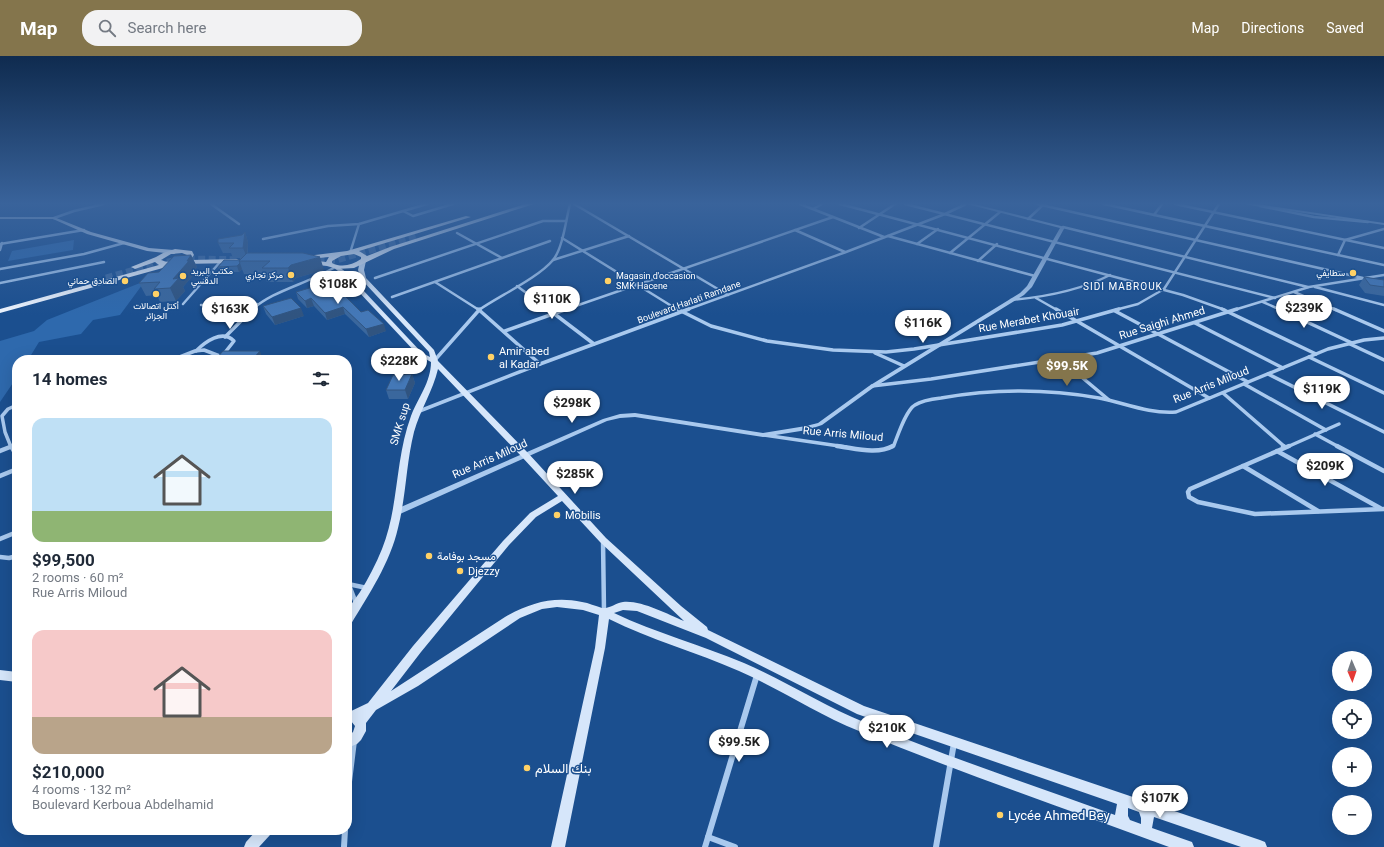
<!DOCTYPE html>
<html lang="en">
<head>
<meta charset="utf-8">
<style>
	body { margin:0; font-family:Roboto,Vazirmatn,sans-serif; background:#f2f2f3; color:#1f2937; height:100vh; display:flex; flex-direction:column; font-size:15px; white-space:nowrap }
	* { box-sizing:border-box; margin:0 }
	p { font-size:13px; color:#747a83 }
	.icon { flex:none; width:22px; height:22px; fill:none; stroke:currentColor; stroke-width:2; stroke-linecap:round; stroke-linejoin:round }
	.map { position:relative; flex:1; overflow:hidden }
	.sheet { position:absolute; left:12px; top:299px; width:340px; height:480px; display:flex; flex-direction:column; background:#fff; border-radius:16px; box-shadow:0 4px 16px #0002 }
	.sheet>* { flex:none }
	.needle { width:26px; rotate:178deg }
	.buttons { position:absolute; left:1332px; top:595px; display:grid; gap:8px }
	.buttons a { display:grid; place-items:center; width:40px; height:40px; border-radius:50%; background:#fff; box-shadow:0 4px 16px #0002; font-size:20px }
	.price { position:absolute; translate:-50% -34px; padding:0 9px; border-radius:14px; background:#fff; color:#222; font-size:13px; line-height:26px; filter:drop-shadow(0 1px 2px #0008) }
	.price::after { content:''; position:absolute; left:50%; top:24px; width:12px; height:9px; margin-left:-6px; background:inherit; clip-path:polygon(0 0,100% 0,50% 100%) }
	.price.selected { background:#84754c; color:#fff }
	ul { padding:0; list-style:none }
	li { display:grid; align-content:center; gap:8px; height:212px; padding:0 20px }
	li span { display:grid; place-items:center; height:124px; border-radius:12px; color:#555 }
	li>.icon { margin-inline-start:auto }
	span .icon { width:72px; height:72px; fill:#fffc; stroke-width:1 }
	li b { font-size:17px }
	h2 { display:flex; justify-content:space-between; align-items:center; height:48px; padding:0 20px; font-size:17px }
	header { display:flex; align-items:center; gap:24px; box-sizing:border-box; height:56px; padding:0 20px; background:#84754c; color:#fff }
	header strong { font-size:19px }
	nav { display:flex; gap:22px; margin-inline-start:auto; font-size:14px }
	.search { width:280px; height:36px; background:#f2f2f3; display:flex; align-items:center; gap:10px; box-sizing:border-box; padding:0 14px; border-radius:16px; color:#747a83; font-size:15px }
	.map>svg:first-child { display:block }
</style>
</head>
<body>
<header>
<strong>Map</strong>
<div class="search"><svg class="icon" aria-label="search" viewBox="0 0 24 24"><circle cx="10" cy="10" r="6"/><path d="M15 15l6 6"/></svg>Search here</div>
<nav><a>Map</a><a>Directions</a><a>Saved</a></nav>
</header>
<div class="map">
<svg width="1384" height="791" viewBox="0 0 1384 791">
	<rect width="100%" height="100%" fill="#1b4f8f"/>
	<g fill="#2e69ad">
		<path d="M74,184L73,194L8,205L12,195Z"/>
		<path d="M145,225L120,259L93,264L81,278L39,286L28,304H17V321L0,346V285L34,275L47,264Z"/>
	</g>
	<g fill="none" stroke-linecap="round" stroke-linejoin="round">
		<g stroke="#3d69a0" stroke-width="7" stroke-dasharray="7 3.5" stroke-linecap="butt">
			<path d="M307,204H336L419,180"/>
			<path d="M106,222L156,208L186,203L253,204"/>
		</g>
		<g stroke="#a9c9ee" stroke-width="2.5">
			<path d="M211,148L239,168"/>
			<path d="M574,148L728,239"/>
			<path d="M800,148L884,181"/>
			<path d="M840,148L1183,239L1225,254"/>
			<path d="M905,148L1275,242"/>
			<path d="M1037,148L1363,222"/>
			<path d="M1104,148L1384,209"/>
			<path d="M1175,148L1384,192"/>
			<path d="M1260,150L1314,161L1368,166"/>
			<path d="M813,153L822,148"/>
			<path d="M403,155L413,160L453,148"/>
			<path d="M1154,159L1162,148"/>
			<path d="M54,162L74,155L104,148"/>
			<path d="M1028,163L1044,148"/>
			<path d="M1063,171L1308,231"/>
			<path d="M859,172L895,148"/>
			<path d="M795,174L845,196"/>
			<path d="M457,177L502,202"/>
			<path d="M888,180L1035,220"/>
			<path d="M562,182L678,254"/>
			<path d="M263,183L328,170L359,168L427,148"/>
			<path d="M0,188L84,174"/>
			<path d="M917,188L938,173"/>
			<path d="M0,194L2,187"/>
			<path d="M350,197L359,168"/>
			<path d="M950,197L1000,156"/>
			<path d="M1338,199L1345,184L1384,173"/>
			<path d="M553,204L629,180"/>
			<path d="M978,205L997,188"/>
			<path d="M0,213L84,198L124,187"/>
			<path d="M375,222L543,165H566"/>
			<path d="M435,226L479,254"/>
			<path d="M0,227L104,206"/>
			<path d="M517,230L549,254"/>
			<path d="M1315,231L1384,249"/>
			<path d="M1294,236L1336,254"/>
			<path d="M392,241L550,185"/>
			<path d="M1036,242L1057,254"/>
			<path d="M1011,244C1045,241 1079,235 1110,219"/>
			<path d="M1263,246L1281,254"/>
			<path d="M183,248L221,205"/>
			<path d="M201,249L257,248"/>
			<path d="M252,254C271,235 310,227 335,211"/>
			<path d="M479,254C499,240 538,222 553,204C563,192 566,163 570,148"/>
			<path d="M564,254L833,161"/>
			<path d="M686,254L846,196L945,158L966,148"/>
			<path d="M1115,254L1138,248L1164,233L1219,148"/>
			<path d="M1234,254L1309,231L1384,219"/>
		</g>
		<g stroke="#a9c9ee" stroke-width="3.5">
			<path d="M478,253L540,308"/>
			<path d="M548,253L594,288"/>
			<path d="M677,253L711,270L767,285L833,294L886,296L914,293L1062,269L1119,253"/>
			<path d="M1056,253L1209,342"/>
			<path d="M1222,253L1316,298"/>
			<path d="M1279,253L1352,287"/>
			<path d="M1334,253L1384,275"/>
			<path d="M1115,255L1248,326"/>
			<path d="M1195,267L1283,312"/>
			<path d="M505,275L567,253"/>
			<path d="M225,281L253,253"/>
			<path d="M1350,288L1384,304"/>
			<path d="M196,295C205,286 222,273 234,285L223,299"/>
			<path d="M875,297L904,310"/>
			<path d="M1309,301L1384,337"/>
			<path d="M1060,303L1109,344"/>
			<path d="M172,304L195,295L204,294L230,304"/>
			<path d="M269,304H308"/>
			<path d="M434,305L480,253"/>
			<path d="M1268,318L1384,376"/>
			<path d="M1244,328L1326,374"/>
			<path d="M872,330L931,323L1097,297L1237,253"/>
			<path d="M1223,337L1285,391"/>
			<path d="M417,356L540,308L689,253"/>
			<path d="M1315,378L1339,391"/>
			<path d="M764,379L846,391"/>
			<path d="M11,391L5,376L2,360L8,353L17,349"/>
			<path d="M891,391L894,389C898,379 906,354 915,349C921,345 933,343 941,342C992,333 1048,333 1099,342C1125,347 1148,358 1176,356L1328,293L1364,284L1384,282"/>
			<path d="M1287,391L1339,368"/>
		</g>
		<g stroke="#a9c9ee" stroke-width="4.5">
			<path d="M11,390L17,400"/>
			<path d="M837,390C854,392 877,399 893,390"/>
			<path d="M1283,390L1285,391"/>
			<path d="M1289,390L1190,433L1188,436L1189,441L1198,446L1255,458L1384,453"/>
			<path d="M1337,390L1384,415"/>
			<path d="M0,395L10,391"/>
			<path d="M1277,395L1380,452"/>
			<path d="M1243,410L1318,455"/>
			<path d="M0,420L17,413"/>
			<path d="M0,483L17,476"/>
			<path d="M603,484L604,556"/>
			<path d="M0,501L9,502L17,500"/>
			<path d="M348,528L367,532"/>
			<path d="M349,529L356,547"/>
		</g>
		<g stroke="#a9c9ee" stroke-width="6">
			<path d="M347,742L354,685"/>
			<path d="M708,781L735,791"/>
			<path d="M344,791L345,774"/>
			<path d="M705,791L757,619"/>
			<path d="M936,791L954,687"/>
		</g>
		<g fill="#a9c9ee" fill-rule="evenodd">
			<path d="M967,148H974L1065,171L1032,231L1024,239L873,332L822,369L807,374L763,381L635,361L620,362L607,365L400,458H394L393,456L394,454L603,363L620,358L635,357L763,377L806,370L818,367L869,330L1020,237L1027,230L1060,172Z"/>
			<path d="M1247,148H1257L1384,167V169L1249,149Z"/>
		</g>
		<g fill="#d6e6fa" fill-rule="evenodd">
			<path d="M0,161H54L91,176L149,192L174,194L177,196L174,198L147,195L87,178L53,163H0Z"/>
			<path d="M363,203L366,205L364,214L366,222L434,294L438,305L528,397L606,482L681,550L707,571L708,574L864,650L1260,784L1265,786L1267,791H1241L1154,761L1152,772L1192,786L1194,791H1169C1066,753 961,717 859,675C817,658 780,633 739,615C696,596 651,584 609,563L605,592L565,791H551L595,592L599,559L583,554L557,551L542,553L520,562L418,630L376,654L366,667V675L361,684L357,688L347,692V681L353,676L355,670L351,665L347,667V657L368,647L413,590L503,485L530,457L558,440L522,401L438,313C433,335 420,354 414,376C406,408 406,441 398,472C390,507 369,538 351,568L347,569C347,565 346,560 347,557C349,550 356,542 360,536C368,523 376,508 382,493C399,451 395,403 411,360C418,342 431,326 431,306L418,299L343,219L333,211L338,210L347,217L422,297L430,301L429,296L361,223L358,214L360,205ZM562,445L600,486L684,565C667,558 641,544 623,546C616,547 609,553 602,552C595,550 589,547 582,546C553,540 530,547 505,561L391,635L421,596L509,489L536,461ZM623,554L637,555L706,582L857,658L1117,748L1115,759C1032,729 948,701 866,667C824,650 786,625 744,607C701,589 656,577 614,557ZM1128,752L1139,756L1141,762V768L1130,764L1128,760Z"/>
			<path d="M0,614L17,616V626L0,624Z"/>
			<path d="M257,774H271L270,779L259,791H244L246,786Z"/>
		</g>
		<g fill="#f0f6ff" fill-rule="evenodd">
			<path d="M525,148H534L394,193L354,212L337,213L327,210L309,208L306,206L309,204L326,206L329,201L309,203L307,202V200L347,195L466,160L471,161L359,195L367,200L390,191ZM354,198L361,201V203C352,209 342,212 332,207V205L341,200Z"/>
			<path d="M175,193L192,195L194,199L190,204L237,203L240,205L237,207L181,208L170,210L0,257V253L159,209L155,206L135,213L131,211L156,201L163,197ZM182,197L187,199C180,205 170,208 161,204L171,198Z"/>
		</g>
	</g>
	<g fill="#3a679d">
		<path d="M245,176L248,186V197L324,214L296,222L293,226H267L264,218H244L242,213L239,216H220L218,211L240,204L242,202H233L231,197H223L218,187L242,179Z"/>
		<path d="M191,199L197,211L194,215L195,217L183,231L185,235L176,245L160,246L157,239L146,240L139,227Z"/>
		<path d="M1364,221L1384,224V240L1365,237L1359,229Z"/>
		<path d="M296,236L337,240L361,256L386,275L369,281L345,258L327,264L314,250L307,252L298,243Z"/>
		<path d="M263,250L304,260L275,269L266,258Z"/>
		<path d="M412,318L415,327L408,343H389L386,334Z"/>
	</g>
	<g fill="#305480">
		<path d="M245,176L248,186L247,202L243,192Z"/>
		<path d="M191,199L197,211L194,215L195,217L183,231L185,235L176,245L170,232L173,223Z"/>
		<path d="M320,201L324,214L296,222L293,226L288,212L291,209Z"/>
		<path d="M240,207L242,213L239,216L237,210Z"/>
		<path d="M311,242L314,250L307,252L305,245Z"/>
		<path d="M343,251L345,258L327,264L325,257Z"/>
		<path d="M301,252L304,260L275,269L272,261Z"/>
		<path d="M384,268L386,275L369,281L366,273Z"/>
		<path d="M260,295L263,304H252Z"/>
		<path d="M412,318L415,327L408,343L405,334Z"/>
	</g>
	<g fill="#4478b7" stroke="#305480">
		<path d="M245,176L243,192H229L234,187H218V183L242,179Z"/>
		<path d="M247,197H303L320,201L291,209L288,212H262L270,205H239Z"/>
		<path d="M191,199L187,205H189L173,223L179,222L170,232L154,233L160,226L139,227L148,217L159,216L174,200Z"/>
		<path d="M224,204H240L239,205L240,207L237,210L218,211Z"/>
		<path d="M1364,221L1384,224V231L1370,229Z"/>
		<path d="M323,228L337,240L343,238L361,256L368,254L384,268L366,273L343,251L325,257L311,242L305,245L296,236Z"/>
		<path d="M291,242L301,252L272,261L263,250Z"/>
		<path d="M223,295H260L252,304H215Z"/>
		<path d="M412,318L405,334H386L393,319Z"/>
	</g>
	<linearGradient id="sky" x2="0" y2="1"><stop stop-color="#0f2b4f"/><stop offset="0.57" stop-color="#39639b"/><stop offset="1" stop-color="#39639b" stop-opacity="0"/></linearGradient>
	<rect width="1384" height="259" fill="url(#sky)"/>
	<g fill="#ffd166" stroke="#1b4f8f" stroke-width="1.5">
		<circle cx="1353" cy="217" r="4"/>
		<circle cx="291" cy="219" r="4"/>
		<circle cx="183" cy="220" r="4"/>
		<circle cx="125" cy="225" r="4"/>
		<circle cx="608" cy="225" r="4"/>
		<circle cx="156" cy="238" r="4"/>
		<circle cx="491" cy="301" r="4"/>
		<circle cx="557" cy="459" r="4"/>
		<circle cx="429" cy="500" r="4"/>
		<circle cx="460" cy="515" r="4"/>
		<circle cx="527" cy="712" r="4"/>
		<circle cx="1000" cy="759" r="4"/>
	</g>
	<g text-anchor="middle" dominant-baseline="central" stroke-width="3" stroke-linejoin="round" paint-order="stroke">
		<g font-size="9" fill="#fff" stroke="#1b4f8f" text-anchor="end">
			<text x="191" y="215" text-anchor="start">مكتب البريد<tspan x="191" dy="10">الدقسي</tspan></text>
			<text x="1345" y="217">سطايفي</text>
			<text x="283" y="219">مركز تجاري</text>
			<text x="616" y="220" text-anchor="start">Magasin d'occasion<tspan x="616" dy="10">SMK Hacene</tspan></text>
			<text x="117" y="225">الصادق حماني</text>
			<text x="156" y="250" text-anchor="middle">أكتل اتصالات<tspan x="156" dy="10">الجزائر</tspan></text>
		</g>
		<g font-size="9" fill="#fff" stroke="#1b4f8f">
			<text transform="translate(689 246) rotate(-20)">Boulevard Harlati Ramdane</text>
		</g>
		<g font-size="10" letter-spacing="1" fill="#fff" stroke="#1b4f8f">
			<text x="1123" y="230">SIDI MABROUK</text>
		</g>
		<g font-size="11" fill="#fff" stroke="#1b4f8f">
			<text transform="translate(1029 264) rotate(-10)">Rue Merabet Khouair</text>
			<text transform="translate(1162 267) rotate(-17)">Rue Saighi Ahmed</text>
			<text transform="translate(1211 329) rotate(-22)">Rue Arris Miloud</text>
			<text transform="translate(400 368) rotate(-73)">SMK sup</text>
			<text transform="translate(843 378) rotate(5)">Rue Arris Miloud</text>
			<text transform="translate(490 403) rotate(-24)">Rue Arris Miloud</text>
		</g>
		<g font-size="11" fill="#fff" stroke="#1b4f8f" text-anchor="start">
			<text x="499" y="295">Amir abed<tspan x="499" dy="13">al Kadar</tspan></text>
			<text x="565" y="459">Mobilis</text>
			<text x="437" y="500">مسجد بوفامة</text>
			<text x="468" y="515">Djezzy</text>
		</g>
		<g font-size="13" fill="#fff" stroke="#1b4f8f" text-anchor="start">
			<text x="535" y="712">بنك السلام</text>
			<text x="1008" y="759">Lycée Ahmed Bey</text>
		</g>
	</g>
</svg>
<div class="buttons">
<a><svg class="needle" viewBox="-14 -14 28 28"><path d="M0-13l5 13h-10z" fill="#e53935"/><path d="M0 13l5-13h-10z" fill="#747a83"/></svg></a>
<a><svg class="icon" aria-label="locate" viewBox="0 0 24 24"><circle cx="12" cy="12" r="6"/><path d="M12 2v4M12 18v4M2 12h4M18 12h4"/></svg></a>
<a>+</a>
<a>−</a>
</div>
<b class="price" style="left:338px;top:249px">$108K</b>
<b class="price" style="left:552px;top:264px">$110K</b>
<b class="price" style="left:1304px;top:273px">$239K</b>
<b class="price" style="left:230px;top:274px">$163K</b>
<b class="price" style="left:923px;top:288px">$116K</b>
<b class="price" style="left:399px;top:326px">$228K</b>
<b class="price selected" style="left:1067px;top:331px">$99.5K</b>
<b class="price" style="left:1322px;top:354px">$119K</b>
<b class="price" style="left:572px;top:368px">$298K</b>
<b class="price" style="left:1325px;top:431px">$209K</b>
<b class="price" style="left:575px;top:439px">$285K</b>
<b class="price" style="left:887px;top:693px">$210K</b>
<b class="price" style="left:739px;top:707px">$99.5K</b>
<b class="price" style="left:1160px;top:763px">$107K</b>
<section class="sheet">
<h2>14 homes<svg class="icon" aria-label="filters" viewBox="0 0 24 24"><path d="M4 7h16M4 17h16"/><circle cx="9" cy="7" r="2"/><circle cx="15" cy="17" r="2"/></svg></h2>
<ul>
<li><span style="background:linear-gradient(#bfe0f5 75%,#8fb573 0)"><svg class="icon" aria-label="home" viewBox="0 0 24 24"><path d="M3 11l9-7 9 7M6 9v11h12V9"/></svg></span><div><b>$99,500</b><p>2 rooms · 60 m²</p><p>Rue Arris Miloud</p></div></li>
<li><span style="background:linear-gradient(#f6c9c9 70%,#b9a48a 0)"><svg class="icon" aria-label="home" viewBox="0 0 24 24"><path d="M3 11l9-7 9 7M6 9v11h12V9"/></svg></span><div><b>$210,000</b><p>4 rooms · 132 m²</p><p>Boulevard Kerboua Abdelhamid</p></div></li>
</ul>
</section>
</div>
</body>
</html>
